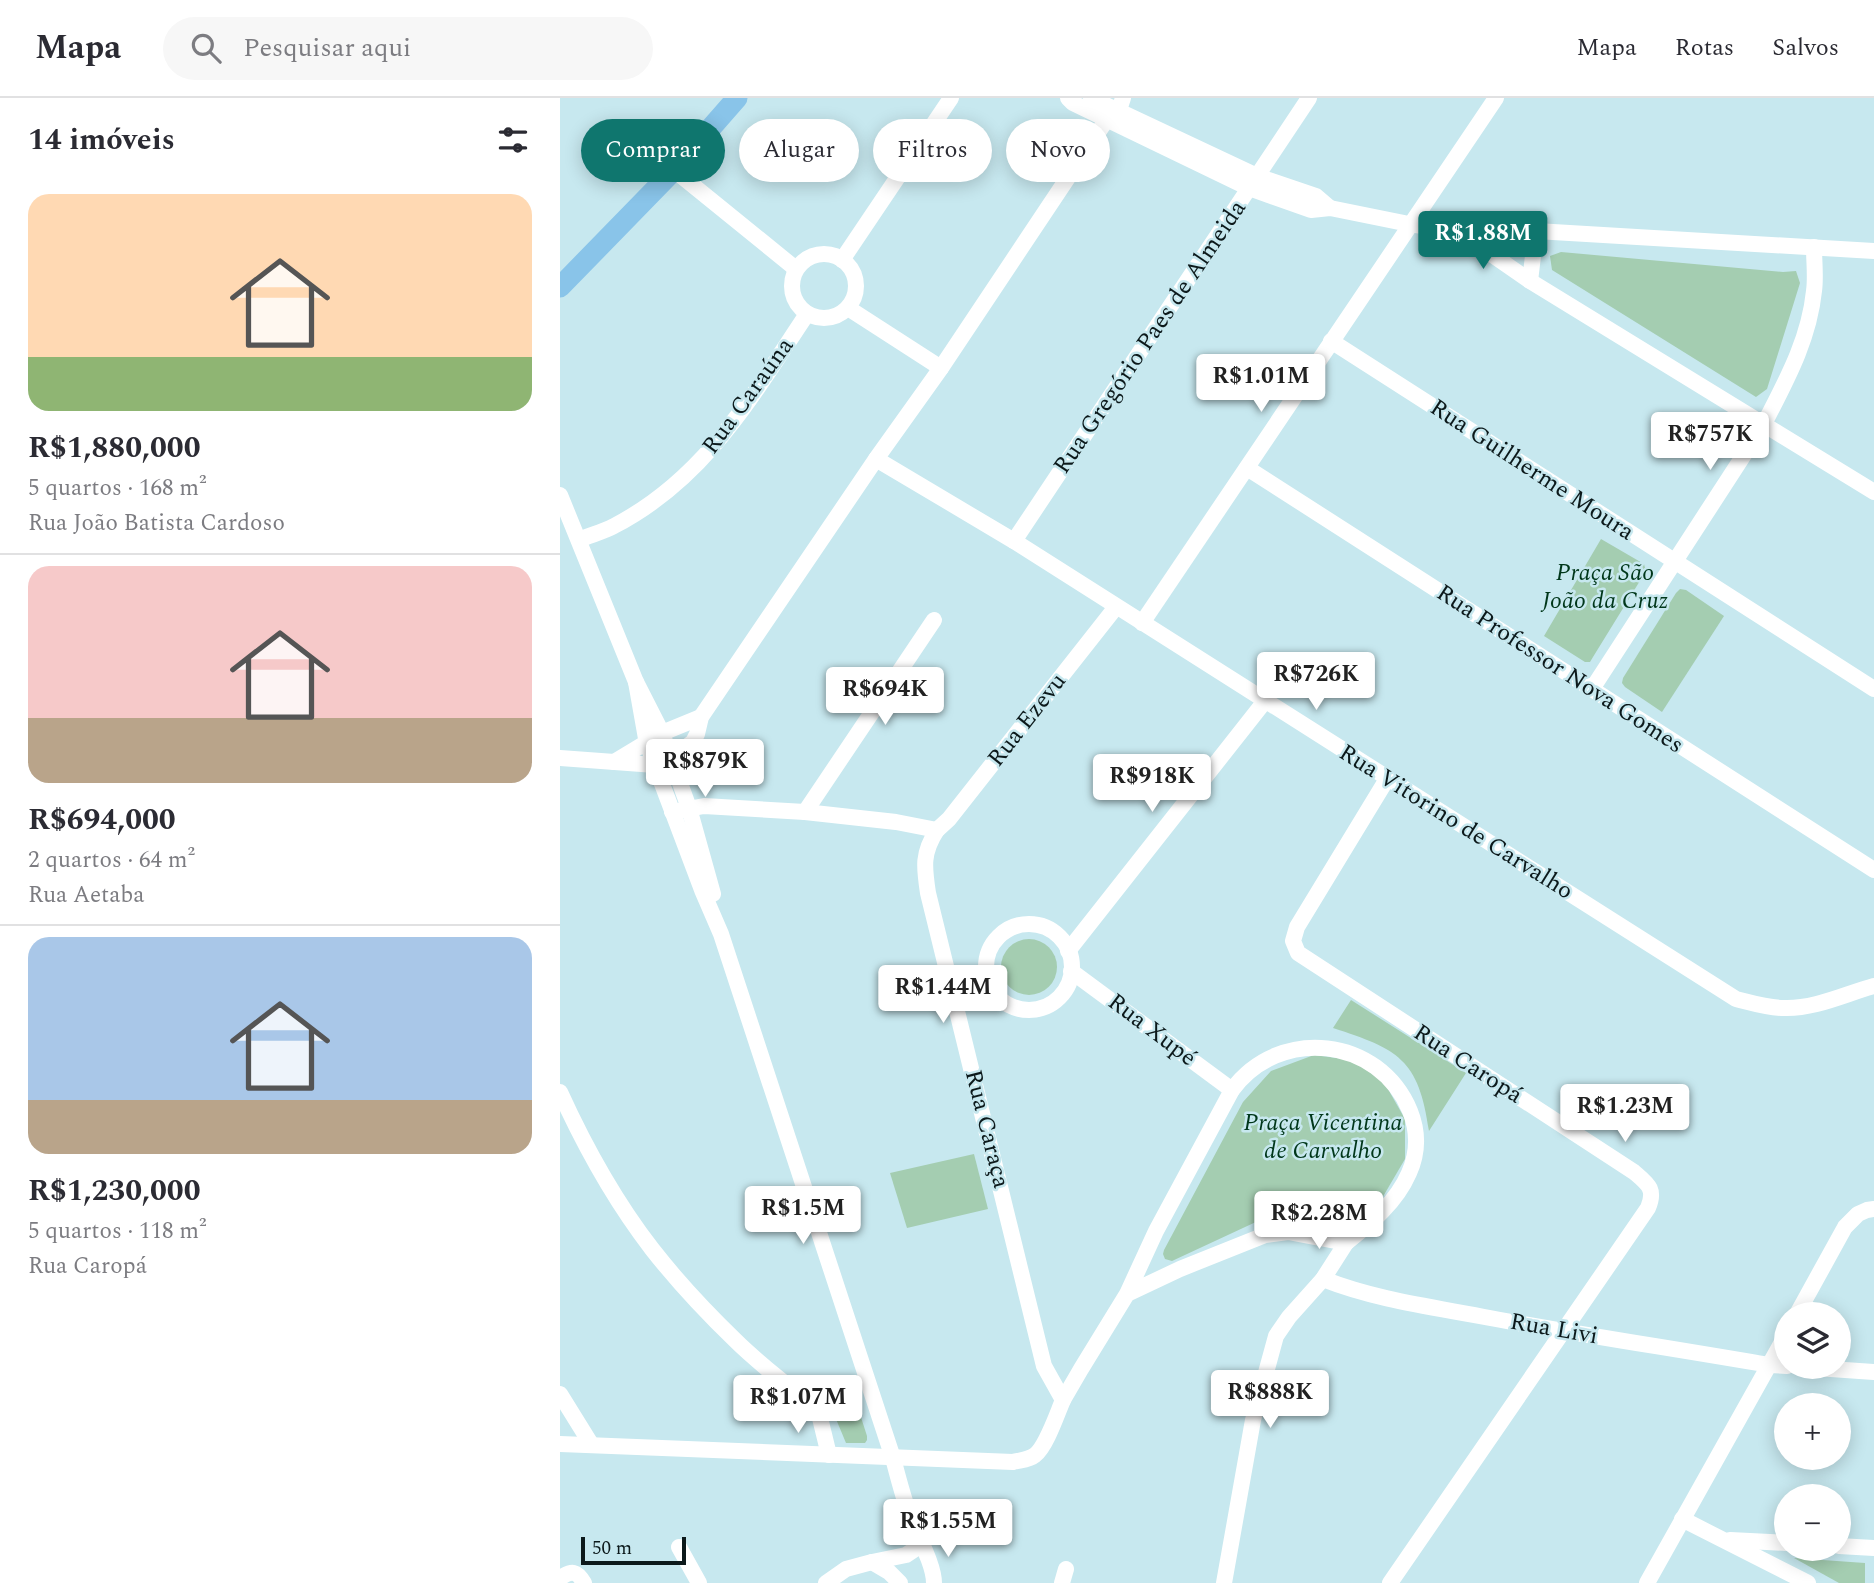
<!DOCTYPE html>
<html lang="pt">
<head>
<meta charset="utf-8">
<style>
	body { margin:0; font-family:Spectral,serif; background:#f7f7f7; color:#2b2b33; height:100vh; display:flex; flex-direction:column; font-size:26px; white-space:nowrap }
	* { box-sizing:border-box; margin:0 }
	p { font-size:23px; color:#7c7c81 }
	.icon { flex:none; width:38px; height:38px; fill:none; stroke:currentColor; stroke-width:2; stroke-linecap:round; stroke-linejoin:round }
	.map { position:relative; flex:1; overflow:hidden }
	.side { display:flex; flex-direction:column; background:#fff; width:560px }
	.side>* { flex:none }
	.guide { position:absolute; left:21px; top:21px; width:665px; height:63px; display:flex; gap:14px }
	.controls { position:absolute; left:1214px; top:1204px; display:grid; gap:14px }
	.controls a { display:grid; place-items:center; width:77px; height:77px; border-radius:50%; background:#fff; box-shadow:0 4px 18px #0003; font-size:35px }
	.scale { position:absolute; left:21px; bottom:18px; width:105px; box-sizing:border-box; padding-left:7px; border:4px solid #0c191b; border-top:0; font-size:19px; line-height:24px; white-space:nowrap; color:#0c191b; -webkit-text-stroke:5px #c7e8ef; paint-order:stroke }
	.price { position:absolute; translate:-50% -60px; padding:0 16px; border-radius:7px; background:#fff; color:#222; font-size:23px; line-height:46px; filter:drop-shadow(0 2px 4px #0008) }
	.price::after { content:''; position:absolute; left:50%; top:42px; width:21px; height:16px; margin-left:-10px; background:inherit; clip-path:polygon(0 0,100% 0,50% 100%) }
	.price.current { background:#0f766e; color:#fff }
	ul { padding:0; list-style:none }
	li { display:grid; align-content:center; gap:14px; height:371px; padding:0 28px }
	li+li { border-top:2px solid #e1e1e2 }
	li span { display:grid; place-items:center; height:217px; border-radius:21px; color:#555 }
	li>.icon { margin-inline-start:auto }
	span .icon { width:126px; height:126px; fill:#fffc; stroke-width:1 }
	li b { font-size:30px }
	h2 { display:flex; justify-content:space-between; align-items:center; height:84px; padding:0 28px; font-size:30px }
	.pill { padding:0 24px; border-radius:32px; background:#fff; box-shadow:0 4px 18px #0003; font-size:24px; line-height:63px }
	.pill.current { background:#0f766e; color:#fff }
	header { display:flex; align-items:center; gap:42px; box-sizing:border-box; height:98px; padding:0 35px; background:#fff; border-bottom:2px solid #e1e1e2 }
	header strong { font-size:33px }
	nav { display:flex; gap:38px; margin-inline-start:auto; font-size:24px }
	.search { width:490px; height:63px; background:#f7f7f7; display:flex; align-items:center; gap:18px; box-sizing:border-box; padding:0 24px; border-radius:38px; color:#7c7c81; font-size:26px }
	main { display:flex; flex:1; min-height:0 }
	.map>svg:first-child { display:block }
</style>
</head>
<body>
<header>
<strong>Mapa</strong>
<div class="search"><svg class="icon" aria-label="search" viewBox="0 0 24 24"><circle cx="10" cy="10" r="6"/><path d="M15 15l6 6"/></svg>Pesquisar aqui</div>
<nav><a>Mapa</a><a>Rotas</a><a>Salvos</a></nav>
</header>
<main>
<section class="side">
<h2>14 imóveis<svg class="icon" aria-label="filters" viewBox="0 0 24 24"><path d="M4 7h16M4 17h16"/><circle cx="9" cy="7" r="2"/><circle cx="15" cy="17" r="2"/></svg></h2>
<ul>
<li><span style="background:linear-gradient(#ffd9b3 75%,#8fb573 0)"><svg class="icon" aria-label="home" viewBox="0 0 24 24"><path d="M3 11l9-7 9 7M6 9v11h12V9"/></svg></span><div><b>R$1,880,000</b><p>5 quartos · 168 m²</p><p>Rua João Batista Cardoso</p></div></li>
<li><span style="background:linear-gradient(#f6c9c9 70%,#b9a48a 0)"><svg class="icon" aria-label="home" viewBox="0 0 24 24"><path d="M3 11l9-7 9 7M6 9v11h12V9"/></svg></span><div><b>R$694,000</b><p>2 quartos · 64 m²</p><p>Rua Aetaba</p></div></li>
<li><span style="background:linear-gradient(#a9c7e8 75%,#b9a48a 0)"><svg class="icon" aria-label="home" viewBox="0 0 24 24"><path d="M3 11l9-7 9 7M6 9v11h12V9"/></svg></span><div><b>R$1,230,000</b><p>5 quartos · 118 m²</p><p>Rua Caropá</p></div></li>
</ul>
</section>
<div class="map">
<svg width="1314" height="1485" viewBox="0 0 1314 1485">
	<rect width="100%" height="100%" fill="#c7e8ef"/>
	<g fill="#a4cdb1">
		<path d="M1001,154L1223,174L1236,173L1240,185L1207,291L1196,299L992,172L990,158Z"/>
		<path d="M1041,441L1084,466L1086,473L1033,559L1030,564H1025L984,538Z"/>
		<path d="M1120,491L1126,492L1164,518L1102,614L1065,589L1062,585L1063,580L1116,495Z"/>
		<circle cx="469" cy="869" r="28"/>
		<path d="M791,902L906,975L869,1033C859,961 838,951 773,930Z"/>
		<path d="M754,957L792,962L824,984L845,1021V1061L821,1102L787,1119L719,1120L698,1123L612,1163L605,1161L603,1156L604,1152L683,1004L711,973Z"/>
		<path d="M414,1056L428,1111L347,1130L330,1075Z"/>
		<path d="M290,1285L307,1338V1342L305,1345H286L276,1321L271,1312Z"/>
		<path d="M1234,1460L1305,1465V1485H1279Z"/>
	</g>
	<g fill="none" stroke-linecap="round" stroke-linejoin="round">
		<g stroke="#fff" stroke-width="16">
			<path d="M508,0L513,5L689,90L751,112L770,110L849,126L897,133H976L1314,153"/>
			<path d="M531,0L697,78L756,98L770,110"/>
			<path d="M114,72L236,171"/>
			<path d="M898,133L970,183L1314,394"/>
			<circle cx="264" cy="188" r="32"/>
			<path d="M282,162L391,0"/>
			<path d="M970,183L976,133"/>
			<path d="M288,210L381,270"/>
			<path d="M771,243L1314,591"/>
			<path d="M316,361L454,443L1176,901C1192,905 1207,910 1224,910C1255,911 1285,896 1314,888"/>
			<path d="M687,370L1314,772"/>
			<path d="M0,397L76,584L102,635L129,710L153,796"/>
			<path d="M19,442C30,437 43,434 54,428C145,381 192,298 247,216"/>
			<path d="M454,443L749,0"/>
			<path d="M582,525L936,0"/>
			<path d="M76,584L87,646L142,792L161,836L333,1360C338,1379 343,1399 350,1418C357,1437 374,1466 374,1485"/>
			<path d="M1032,591L1204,326C1226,283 1249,242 1254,193C1256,179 1254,164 1254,149"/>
			<path d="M0,660L95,667L110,661L133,644L137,636L141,619L316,361L381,270L547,21L559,12L563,0"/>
			<path d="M54,664L102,635L141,619"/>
			<path d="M827,681L737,829L733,843L738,855L1074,1074C1088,1086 1096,1091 1088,1110L830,1485"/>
			<path d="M245,714L374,522"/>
			<path d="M377,732L389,721L556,509"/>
			<circle cx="469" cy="869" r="43"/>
			<path d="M508,853L705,603"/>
			<path d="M511,873L672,992"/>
			<path d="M389,878L427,880"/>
			<path d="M0,994C25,1049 55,1103 92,1151C117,1183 146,1214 175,1242C199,1266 227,1286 252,1309L260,1320L269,1357"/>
			<path d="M763,1181C816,1202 873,1209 930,1220C1023,1237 1116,1251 1209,1267L1227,1268"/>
			<path d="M1237,1216L1285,1129L1298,1116L1307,1112L1314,1111"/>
			<path d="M1242,1269L1314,1274"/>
			<path d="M0,1296L31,1346"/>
			<path d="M503,1302L521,1271L567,1196L596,1133L672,992C719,928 819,938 850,1013C858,1033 858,1055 849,1075C836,1105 811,1125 786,1145L728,1134L705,1137L620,1171L567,1196"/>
			<path d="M0,1346L453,1364C460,1362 469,1362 475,1357C486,1349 497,1316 503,1302L484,1268L368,795C364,769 362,755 377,732L336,724L245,714L144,708L112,714"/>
			<path d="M1122,1421L1248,1485"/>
			<path d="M1170,1442L1227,1445"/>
			<path d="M1279,1448L1314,1450"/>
			<path d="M119,1449L139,1485"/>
			<path d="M312,1464L329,1474L340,1485"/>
			<path d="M0,1480C12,1472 17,1473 24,1485"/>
			<path d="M266,1485L286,1471L312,1464L346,1457L361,1447"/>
			<path d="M502,1485L506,1471"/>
			<path d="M664,1485L693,1322L716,1238L729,1219L763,1181L786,1145"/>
			<path d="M1087,1485L1227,1235"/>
		</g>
		<path stroke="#89c4e9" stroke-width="21" d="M0,189L114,72L177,0"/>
	</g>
	<g text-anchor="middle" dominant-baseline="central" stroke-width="5" stroke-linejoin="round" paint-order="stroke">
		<g font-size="24" fill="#0c191b" stroke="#c7e8ef">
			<text transform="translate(590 239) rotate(-56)">Rua Gregório Paes de Almeida</text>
			<text transform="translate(188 298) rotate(-54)">Rua Caraúna</text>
			<text transform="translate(972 372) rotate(33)">Rua Guilherme Moura</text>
			<text transform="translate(1000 571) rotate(33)">Rua Professor Nova Gomes</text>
			<text transform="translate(467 622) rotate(-52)">Rua Ezevu</text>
			<text transform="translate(896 724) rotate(32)">Rua Vitorino de Carvalho</text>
			<text transform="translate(592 932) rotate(37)">Rua Xupé</text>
			<text transform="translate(908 966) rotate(33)">Rua Caropá</text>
			<text transform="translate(427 1031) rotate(76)">Rua Caraça</text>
			<text transform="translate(994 1231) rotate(10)">Rua Livi</text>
		</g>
		<g font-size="24" font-style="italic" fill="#00371a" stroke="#c7e8ef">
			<text x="1045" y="475">Praça São<tspan x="1045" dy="28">João da Cruz</tspan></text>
			<text x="763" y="1025">Praça Vicentina<tspan x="763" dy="28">de Carvalho</tspan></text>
		</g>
	</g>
</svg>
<div class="controls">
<a><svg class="icon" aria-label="layers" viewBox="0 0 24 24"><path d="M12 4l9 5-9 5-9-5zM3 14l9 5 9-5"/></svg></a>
<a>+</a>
<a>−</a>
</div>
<div class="scale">50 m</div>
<b class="price current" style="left:923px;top:173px">R$1.88M</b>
<b class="price" style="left:701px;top:316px">R$1.01M</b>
<b class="price" style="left:1150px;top:374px">R$757K</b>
<b class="price" style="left:756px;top:614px">R$726K</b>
<b class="price" style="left:325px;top:629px">R$694K</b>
<b class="price" style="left:145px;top:701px">R$879K</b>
<b class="price" style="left:592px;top:716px">R$918K</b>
<b class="price" style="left:383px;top:927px">R$1.44M</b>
<b class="price" style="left:1065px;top:1046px">R$1.23M</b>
<b class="price" style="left:243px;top:1148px">R$1.5M</b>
<b class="price" style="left:759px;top:1153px">R$2.28M</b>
<b class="price" style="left:710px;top:1332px">R$888K</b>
<b class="price" style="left:238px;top:1337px">R$1.07M</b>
<b class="price" style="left:388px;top:1461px">R$1.55M</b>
<div class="guide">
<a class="pill current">Comprar</a>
<a class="pill">Alugar</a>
<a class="pill">Filtros</a>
<a class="pill">Novo</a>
</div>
</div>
</main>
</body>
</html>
